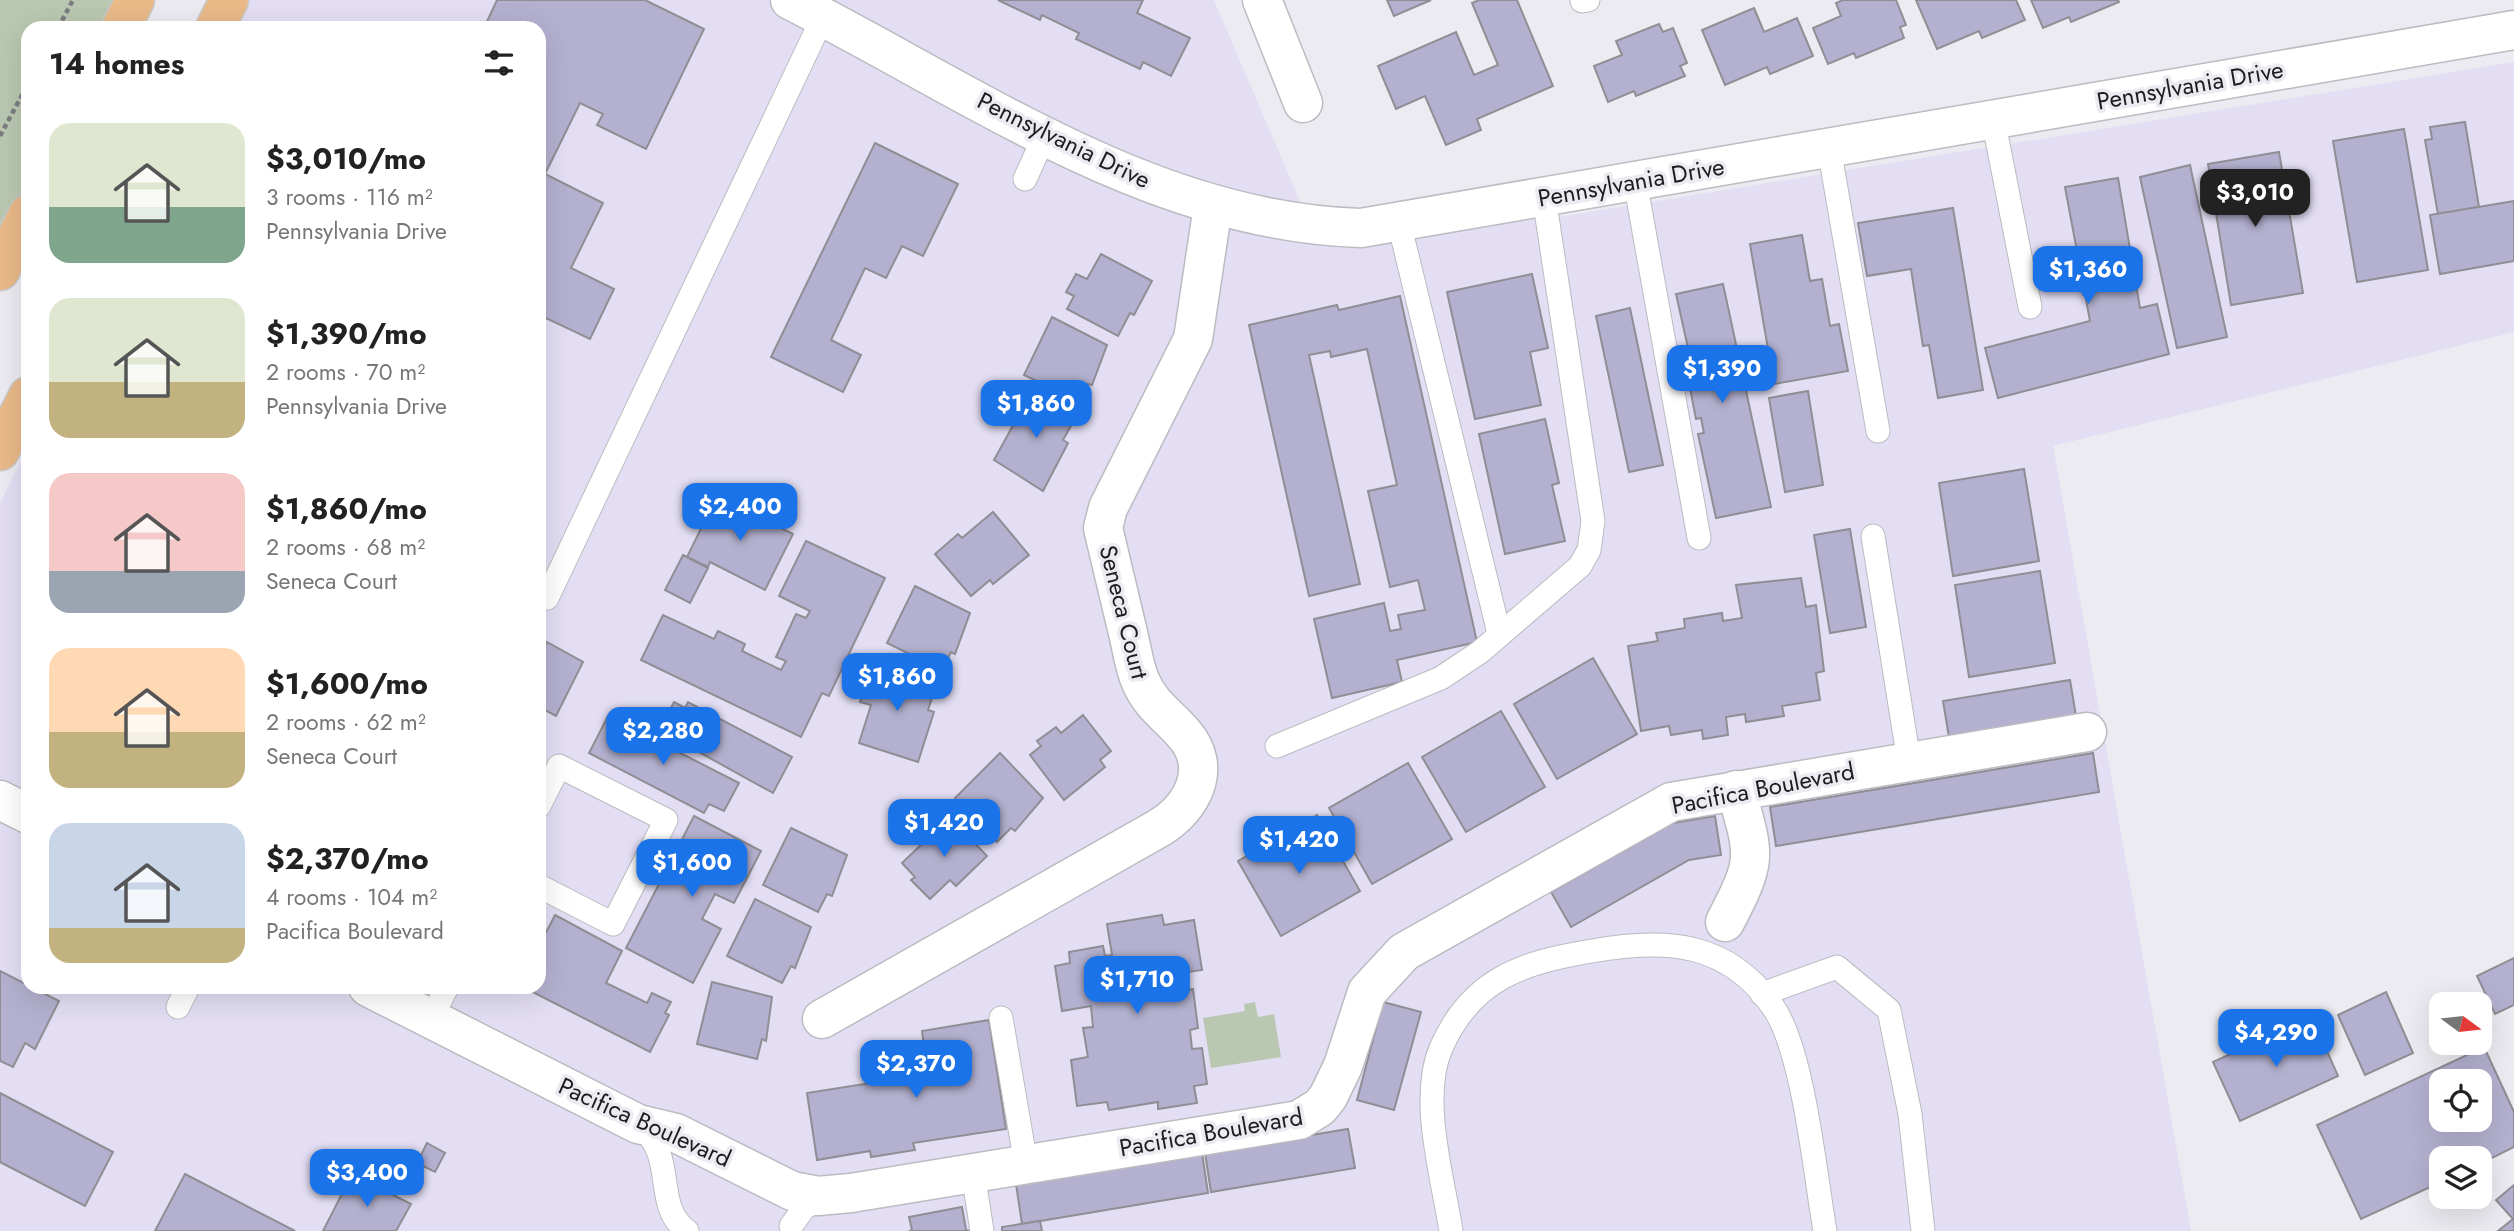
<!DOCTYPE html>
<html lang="en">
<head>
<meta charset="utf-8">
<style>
	body { margin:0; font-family:Jost,sans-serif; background:#f6f6f6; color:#222; height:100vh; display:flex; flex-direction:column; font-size:26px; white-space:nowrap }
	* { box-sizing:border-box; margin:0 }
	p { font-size:23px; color:#767676 }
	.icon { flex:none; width:38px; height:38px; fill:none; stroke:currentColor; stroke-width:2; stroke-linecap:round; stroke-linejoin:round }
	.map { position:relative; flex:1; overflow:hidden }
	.sheet { position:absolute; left:21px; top:21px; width:525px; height:973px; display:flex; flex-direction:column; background:#fff; border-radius:21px; box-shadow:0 7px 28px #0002 }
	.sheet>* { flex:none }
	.needle { width:46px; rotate:105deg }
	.tools { position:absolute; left:2429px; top:992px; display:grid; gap:14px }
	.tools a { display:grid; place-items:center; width:63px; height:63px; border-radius:14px; background:#fff; box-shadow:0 7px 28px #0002; font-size:35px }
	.price { position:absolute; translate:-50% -60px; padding:0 16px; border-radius:14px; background:#1a73e8; color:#fff; font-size:23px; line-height:46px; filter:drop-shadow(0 2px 4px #0008) }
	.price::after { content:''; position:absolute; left:50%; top:42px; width:21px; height:16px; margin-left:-10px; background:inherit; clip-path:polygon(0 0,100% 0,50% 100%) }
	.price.current { background:#222; color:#fff }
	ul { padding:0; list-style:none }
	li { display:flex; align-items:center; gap:21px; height:175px; padding:0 28px }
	li span { display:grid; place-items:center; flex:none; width:196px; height:140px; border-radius:21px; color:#555 }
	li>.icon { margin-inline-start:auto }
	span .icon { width:84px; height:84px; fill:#fffc; stroke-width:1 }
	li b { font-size:30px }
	h2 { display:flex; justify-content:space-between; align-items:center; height:84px; padding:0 28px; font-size:30px }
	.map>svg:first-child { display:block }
</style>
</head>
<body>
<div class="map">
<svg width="2514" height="1231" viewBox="0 0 2514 1231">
	<rect width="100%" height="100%" fill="#ebebf1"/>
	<path fill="#e3def4" d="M250,0H1214L1305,213L1546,219L2514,62V332L2053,446L2191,1231H0V503L28,446V987H539V28H236Z"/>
	<g fill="#bac8b1">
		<path d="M0,0H122L109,28H28V190L0,246Z"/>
		<path d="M1255,1002L1258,1017L1274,1014L1281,1057L1211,1068L1203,1018L1245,1011L1244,1004Z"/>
	</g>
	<g fill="#b4b1d0" stroke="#8f8e94" stroke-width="2" fill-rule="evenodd">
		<path d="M497,0H645L704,29L646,149L597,125L603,114L580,103L545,174L603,203L571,268L614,289L590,339L546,318L539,333V28H484Z"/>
		<path d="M998,0H1143L1137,13L1190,38L1171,76L1143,62L1140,69L1076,39L1079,33L1042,15L1040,20Z"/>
		<path d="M1387,0H1431L1394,16Z"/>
		<path d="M1479,0H1517L1553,86L1477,119L1481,130L1446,145L1425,96L1396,109L1378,66L1456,32L1474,75L1498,65L1472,3Z"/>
		<path d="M1843,0H1896L1906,25L1900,27L1904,38L1856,58L1854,53L1828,64L1813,28L1841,16L1836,3Z"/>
		<path d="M1916,0H2016L2025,20L1982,38L1979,31L1937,49Z"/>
		<path d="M2031,0H2118L2119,2L2071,22L2069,17L2043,28Z"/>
		<path d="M1754,8L1764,32L1797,18L1813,56L1770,74L1767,67L1725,85L1702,30Z"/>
		<path d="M1659,24L1663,32L1673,28L1687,63L1680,66L1685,76L1636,96L1634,91L1608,102L1594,66L1622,55L1616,41Z"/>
		<path d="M2465,122L2479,207L2438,214L2425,140L2432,139L2430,127Z"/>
		<path d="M2404,129L2428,270L2357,282L2333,141Z"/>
		<path d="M875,143L958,184L923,256L902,246L886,278L865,268L831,340L861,355L843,392L771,357Z"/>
		<path d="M2279,152L2303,293L2231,305L2208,164Z"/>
		<path d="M2190,165L2227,337L2177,348L2140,177Z"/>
		<path d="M2118,178L2140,308L2157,304L2169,354L1998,398L1985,348L2090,321L2065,187Z"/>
		<path d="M2514,201V261L2440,274L2430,215Z"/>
		<path d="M1953,208L1983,390L1938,398L1929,345L1923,346L1911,269L1867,276L1858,223Z"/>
		<path d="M1802,235L1810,281L1822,279L1830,326L1839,324L1848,371L1774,384L1750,244Z"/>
		<path d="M1101,254L1152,281L1134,315L1130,313L1118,336L1067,309L1074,296L1066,292L1076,274L1087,279Z"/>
		<path d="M1532,274L1548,348L1530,352L1541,405L1475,419L1447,292Z"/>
		<path d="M1723,284L1771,507L1716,518L1698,434L1704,433L1701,418L1696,419L1686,367L1692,366L1676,294Z"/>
		<path d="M1400,296L1477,642L1397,660L1402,682L1332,698L1314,619L1384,603L1390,631L1401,629L1398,615L1425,610L1418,580L1390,587L1368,491L1397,485L1367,349L1331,357L1330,351L1309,355L1360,584L1309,596L1249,325L1337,305L1339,310Z"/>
		<path d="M1630,308L1663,465L1629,472L1596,316Z"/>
		<path d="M1052,317L1107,345L1092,385L1088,384L1079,401L1024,375Z"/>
		<path d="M1026,390L1076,417L1063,440L1068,443L1043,491L994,460L1016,420L1012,418Z"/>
		<path d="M1808,391L1823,485L1785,492L1769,398Z"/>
		<path d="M1545,419L1559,483L1552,485L1565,541L1505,554L1479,434Z"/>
		<path d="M2024,469L2039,561L1953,576L1939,483Z"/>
		<path d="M717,496L793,534L765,590L710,562L708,567L687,557Z"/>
		<path d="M993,512L1029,555L993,584L990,580L971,596L935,554L958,534L962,538Z"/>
		<path d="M1850,529L1866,627L1830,633L1814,535Z"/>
		<path d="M806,541L885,578L829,696L822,693L801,737L641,660L663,615L714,639L718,631L745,644L742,651L781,670L786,661L776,657L796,614L806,618L810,611L779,596Z"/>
		<path d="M683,555L708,568L690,603L665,590Z"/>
		<path d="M2040,571L2055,663L1969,677L1955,585Z"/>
		<path d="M1801,578L1806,607L1816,605L1824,671L1816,673L1820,700L1782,706L1784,716L1746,722L1745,714L1726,717L1728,735L1703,739L1702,730L1671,735L1669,726L1641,731L1628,646L1658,641L1656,633L1685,628L1684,619L1722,613L1723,621L1742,618L1736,585Z"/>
		<path d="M915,586L970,613L955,654L951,652L942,670L887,643Z"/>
		<path d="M547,642L583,662L556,716L539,707V657Z"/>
		<path d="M1593,658L1637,734L1557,779L1514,704Z"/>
		<path d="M872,665L936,686L928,710L934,712L918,762L859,743L871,705L860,702Z"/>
		<path d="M2070,680L2076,716L1949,737L1943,701Z"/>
		<path d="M674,702L685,708L688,702L792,757L773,793L659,730Z"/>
		<path d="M1501,711L1545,787L1466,832L1422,757Z"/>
		<path d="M1083,715L1111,751L1100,760L1105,767L1064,800L1030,755L1041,746L1037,741L1056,727L1061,733Z"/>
		<path d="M608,716L739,783L724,811L709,804L704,813L589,753Z"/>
		<path d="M1000,753L1043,798L1015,831L1011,828L997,842L955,798Z"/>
		<path d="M2093,753L2099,792L1776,846L1770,807Z"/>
		<path d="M1408,763L1452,839L1372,884L1329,808Z"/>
		<path d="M1317,815L1360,891L1281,936L1238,861Z"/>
		<path d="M694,816L761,851L734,903L715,894L702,919L721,929L693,983L626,948Z"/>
		<path d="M1715,816L1721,855L1689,860L1571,927L1551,892L1673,823Z"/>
		<path d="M950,817L987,856L956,886L950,880L930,899L911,880L915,877L902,863Z"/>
		<path d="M791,828L847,855L832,896L827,894L818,912L763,885Z"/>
		<path d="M755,899L811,927L795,968L791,966L782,983L727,956Z"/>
		<path d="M555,915L622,951L606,983L647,1003L652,993L671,1002L665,1013L669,1015L650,1052L523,987H539V946Z"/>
		<path d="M1162,915L1164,925L1194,920L1202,970L1181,973L1184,991L1193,989L1198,1028L1190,1030L1192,1049L1202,1048L1207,1084L1194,1086L1197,1103L1158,1109V1102L1109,1110L1107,1102L1077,1106L1071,1060L1088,1057L1083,1028L1093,1027L1091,1006L1062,1011L1055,966L1070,963L1069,952L1103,946L1105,956L1112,955L1107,924Z"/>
		<path d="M2514,958V1005L2495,1014L2477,976Z"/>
		<path d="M0,971L59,1001L35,1049L25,1043L13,1067L0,1061Z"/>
		<path d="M712,982L772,997L766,1041L762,1039L757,1059L697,1044Z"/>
		<path d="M2386,992L2413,1053L2365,1075L2338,1015Z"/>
		<path d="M1383,1002L1421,1012L1394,1110L1357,1100Z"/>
		<path d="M2312,1017L2338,1076L2240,1121L2213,1062Z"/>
		<path d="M989,1020L1006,1129L913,1143L915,1150L871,1157L870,1151L817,1160L807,1093L928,1074L922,1031Z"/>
		<path d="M2484,1047L2514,1112V1147L2480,1164V1158H2441V1182L2361,1219L2317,1125ZM2441,1082H2480V1120H2441Z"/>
		<path d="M0,1093L113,1152L85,1206L0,1162Z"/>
		<path d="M1348,1129L1355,1168L1211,1192L1205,1153Z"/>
		<path d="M427,1143L445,1153L435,1172L417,1163Z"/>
		<path d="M1202,1153L1208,1193L1022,1224L1016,1184Z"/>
		<path d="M185,1174L295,1231H155Z"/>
		<path d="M352,1174L411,1204L396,1231H323Z"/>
		<path d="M2514,1185V1231H2498L2513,1219L2496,1200Z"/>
		<path d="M962,1207L966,1230L970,1231H909L912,1230L909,1217Z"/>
		<path d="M1040,1221L1042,1231H1002V1227Z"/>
	</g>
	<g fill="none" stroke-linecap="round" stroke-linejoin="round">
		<g stroke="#bcbbc1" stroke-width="25">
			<g id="lane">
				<path d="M1582,1L1588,0"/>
				<path d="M1993,119L2030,307"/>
				<path d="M1829,148L1878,431"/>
				<path d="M1025,179L1045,135"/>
				<path d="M1635,181L1699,538"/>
				<path d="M1399,223L1499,633"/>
				<path d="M1873,536L1909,761"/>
				<path d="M539,594L547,598L823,17"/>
				<path d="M1277,746L1441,678L1480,652L1580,566L1589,550L1593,521L1544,197"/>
				<path d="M539,806L559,766L666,820L613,924L539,886"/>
				<path d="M1762,994L1837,967L1889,1010L1910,1114L1923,1231"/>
				<path d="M178,1007L188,987"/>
				<path d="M1001,1018L1026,1164"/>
				<path d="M431,1019L447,987"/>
				<path d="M640,1126C678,1157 652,1205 687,1231"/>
				<path d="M973,1173L982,1231"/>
				<path d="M791,1226L804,1208L826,1196"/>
				<path d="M1451,1231C1443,1178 1419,1099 1441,1048C1471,979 1523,962 1592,951C1666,938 1730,941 1775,1010C1804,1056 1815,1174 1825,1231"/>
			</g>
		</g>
		<g stroke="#bcbbc1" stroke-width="41">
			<g id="street">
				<path d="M1262,0L1303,103"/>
				<path d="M0,800L28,814"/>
				<path d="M1725,922C1758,859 1755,857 1736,790"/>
				<path d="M368,987L638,1124L676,1133L792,1191L818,1196L851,1193L1299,1120L1320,1107L1328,1097L1343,1066L1367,992L1404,952L1671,802L2087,732"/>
				<path d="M822,1019L1159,828C1192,808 1214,768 1184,734C1168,715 1150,705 1140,680C1134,666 1132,649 1128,633C1120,598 1111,563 1103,528L1108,508L1193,339L1213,206"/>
			</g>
		</g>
		<g stroke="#bcbbc1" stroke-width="41">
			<path id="secondary" d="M790,0C972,92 1151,222 1361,228L2514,30"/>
		</g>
		<g stroke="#c9c9c9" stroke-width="41">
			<g id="primary">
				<path d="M121,28L135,0"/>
				<path d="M215,28L229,0"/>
				<path d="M0,271L28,214"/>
				<path d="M0,451L28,396"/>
			</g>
		</g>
		<g stroke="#7d7d82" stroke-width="4.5" stroke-dasharray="5 3.5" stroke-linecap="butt">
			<path d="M58,28L73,0"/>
			<path d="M0,136L28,84"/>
		</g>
		<use href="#lane" stroke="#fff" stroke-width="23"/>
		<use href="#street" stroke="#fff" stroke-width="38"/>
		<use href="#secondary" stroke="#fff" stroke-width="38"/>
		<use href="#primary" stroke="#e9b988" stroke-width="38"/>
	</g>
	<g text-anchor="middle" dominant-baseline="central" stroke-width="7" stroke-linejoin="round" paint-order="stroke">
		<g font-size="24" fill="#1d1d20" stroke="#ebebf1">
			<text transform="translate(2190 85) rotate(-10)">Pennsylvania Drive</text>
			<text transform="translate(1064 140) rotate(26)">Pennsylvania Drive</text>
			<text transform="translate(1631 182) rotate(-10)">Pennsylvania Drive</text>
			<text transform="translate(1124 612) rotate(76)">Seneca Court</text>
			<text transform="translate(1763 788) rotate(-11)">Pacifica Boulevard</text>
			<text transform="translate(645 1122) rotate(24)">Pacifica Boulevard</text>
			<text transform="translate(1211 1132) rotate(-10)">Pacifica Boulevard</text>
		</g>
	</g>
</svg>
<div class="tools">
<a><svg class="needle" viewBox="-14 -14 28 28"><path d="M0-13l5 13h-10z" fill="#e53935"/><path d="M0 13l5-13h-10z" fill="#767676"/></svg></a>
<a><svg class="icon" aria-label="locate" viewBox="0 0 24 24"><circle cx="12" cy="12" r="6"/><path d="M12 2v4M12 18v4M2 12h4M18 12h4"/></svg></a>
<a><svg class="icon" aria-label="layers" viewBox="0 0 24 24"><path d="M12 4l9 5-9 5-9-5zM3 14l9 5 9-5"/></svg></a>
</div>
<b class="price current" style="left:2255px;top:229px">$3,010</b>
<b class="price" style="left:2088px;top:306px">$1,360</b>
<b class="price" style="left:1722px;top:405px">$1,390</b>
<b class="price" style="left:1036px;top:440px">$1,860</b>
<b class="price" style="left:740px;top:543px">$2,400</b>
<b class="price" style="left:897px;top:713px">$1,860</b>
<b class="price" style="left:663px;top:767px">$2,280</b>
<b class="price" style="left:944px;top:859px">$1,420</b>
<b class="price" style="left:1299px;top:876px">$1,420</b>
<b class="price" style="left:692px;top:899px">$1,600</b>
<b class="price" style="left:1137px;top:1016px">$1,710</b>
<b class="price" style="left:2276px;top:1069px">$4,290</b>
<b class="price" style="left:916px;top:1100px">$2,370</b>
<b class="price" style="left:367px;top:1209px">$3,400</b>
<section class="sheet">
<h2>14 homes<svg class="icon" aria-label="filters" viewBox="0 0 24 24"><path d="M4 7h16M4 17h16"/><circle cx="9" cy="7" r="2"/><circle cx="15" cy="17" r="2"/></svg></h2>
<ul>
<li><span style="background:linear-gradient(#dfe7d0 60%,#7fa58c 0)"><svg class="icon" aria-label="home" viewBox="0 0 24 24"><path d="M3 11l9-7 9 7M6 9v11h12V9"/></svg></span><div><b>$3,010/mo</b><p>3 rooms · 116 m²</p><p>Pennsylvania Drive</p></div></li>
<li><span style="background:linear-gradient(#dfe7d0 60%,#c2b280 0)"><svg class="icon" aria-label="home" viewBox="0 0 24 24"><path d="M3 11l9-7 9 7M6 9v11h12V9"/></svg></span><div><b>$1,390/mo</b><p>2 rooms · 70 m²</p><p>Pennsylvania Drive</p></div></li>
<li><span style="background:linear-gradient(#f6c9c9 70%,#9aa5b1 0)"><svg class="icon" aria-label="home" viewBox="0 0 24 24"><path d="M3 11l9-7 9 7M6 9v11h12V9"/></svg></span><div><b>$1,860/mo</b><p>2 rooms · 68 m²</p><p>Seneca Court</p></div></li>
<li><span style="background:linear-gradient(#ffd9b3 60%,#c2b280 0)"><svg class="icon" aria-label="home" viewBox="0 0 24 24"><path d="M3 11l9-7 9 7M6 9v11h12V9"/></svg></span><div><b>$1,600/mo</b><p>2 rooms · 62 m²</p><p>Seneca Court</p></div></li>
<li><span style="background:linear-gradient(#c9d6e8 75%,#c2b280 0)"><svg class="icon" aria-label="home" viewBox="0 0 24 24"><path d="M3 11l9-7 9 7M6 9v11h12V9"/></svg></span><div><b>$2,370/mo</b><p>4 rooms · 104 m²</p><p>Pacifica Boulevard</p></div></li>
</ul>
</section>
</div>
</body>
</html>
